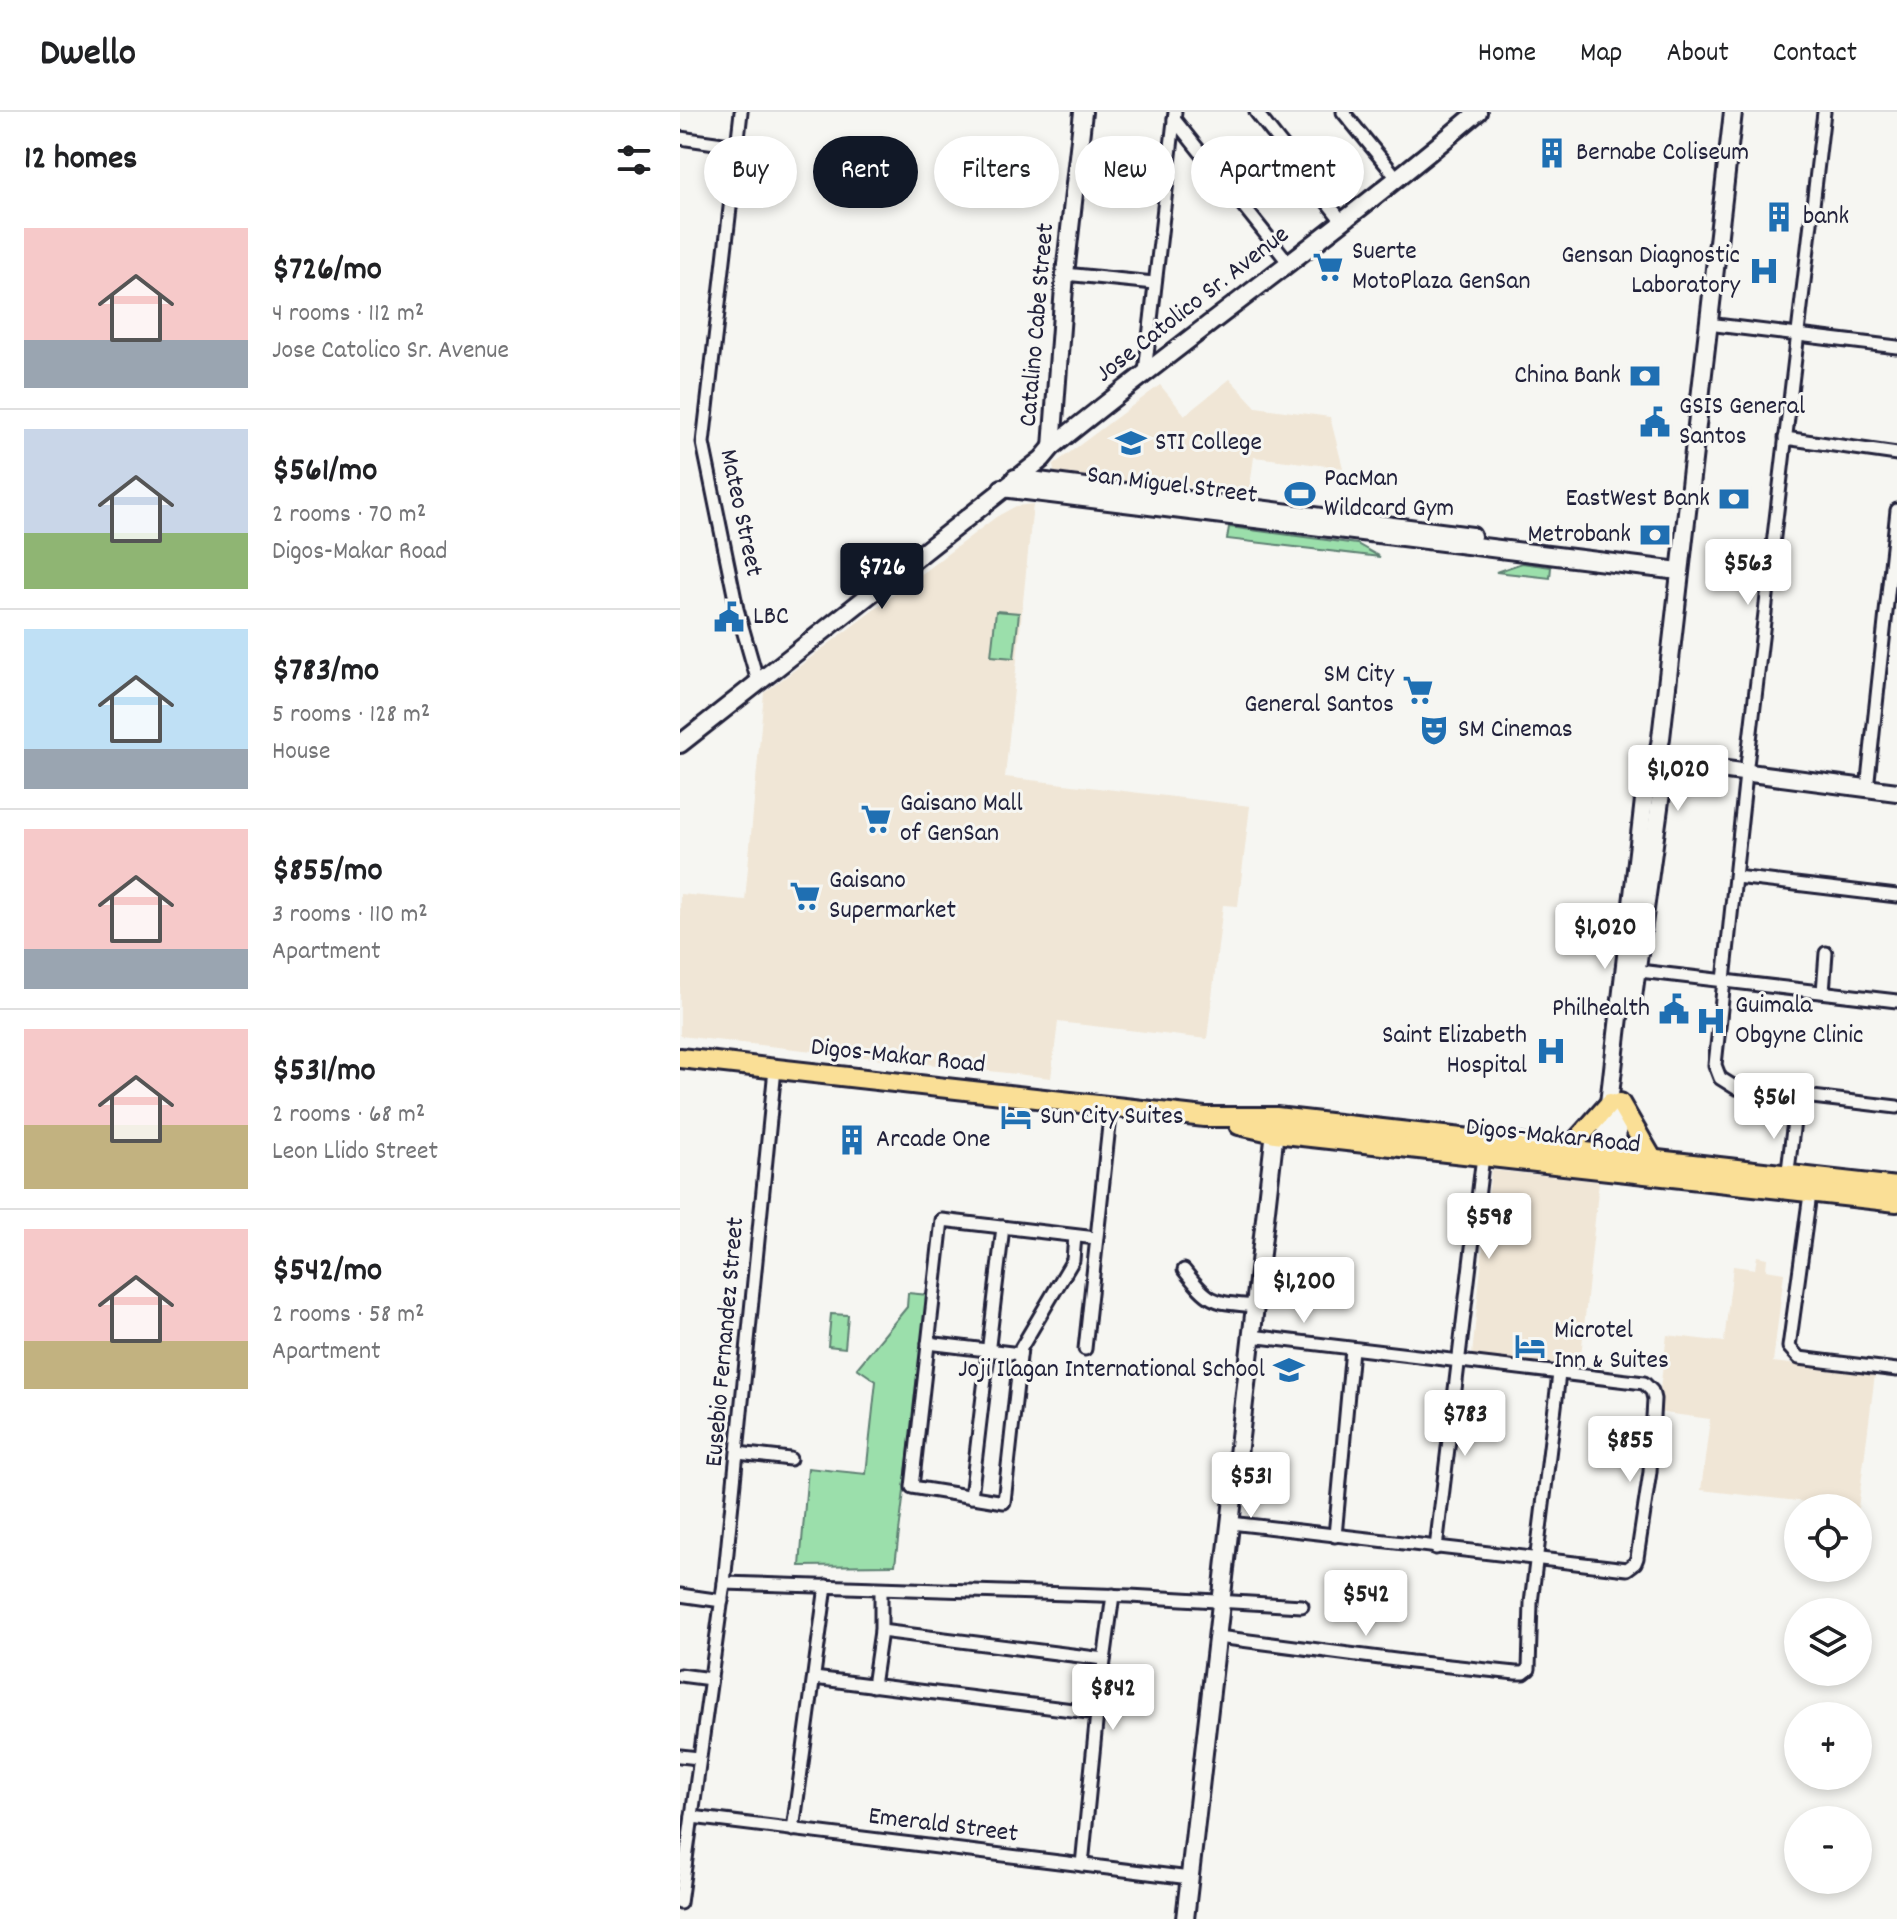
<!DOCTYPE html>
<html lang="en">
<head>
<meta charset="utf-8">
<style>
	body { margin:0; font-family:Dekko,sans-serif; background:#f2f2f2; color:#202124; height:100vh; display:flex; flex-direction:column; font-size:30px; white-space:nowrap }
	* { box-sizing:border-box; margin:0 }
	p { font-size:26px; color:#757577 }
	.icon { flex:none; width:44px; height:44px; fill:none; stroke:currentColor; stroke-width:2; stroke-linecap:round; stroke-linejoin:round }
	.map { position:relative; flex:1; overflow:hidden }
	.panel { display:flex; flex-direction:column; background:#fff; width:680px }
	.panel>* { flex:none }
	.top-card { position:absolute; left:24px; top:24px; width:760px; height:72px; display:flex; gap:16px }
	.buttons { position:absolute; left:1104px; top:1382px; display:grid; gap:16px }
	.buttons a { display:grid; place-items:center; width:88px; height:88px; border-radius:50%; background:#fff; box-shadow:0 4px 12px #0003; font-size:40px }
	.price { position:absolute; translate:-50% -68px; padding:0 18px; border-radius:8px; background:#fff; color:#222; font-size:26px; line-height:52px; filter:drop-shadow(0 2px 4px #0008) }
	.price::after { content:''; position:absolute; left:50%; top:48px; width:24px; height:18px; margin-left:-12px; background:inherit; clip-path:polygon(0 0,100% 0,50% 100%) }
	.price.selected { background:#111827; color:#fff }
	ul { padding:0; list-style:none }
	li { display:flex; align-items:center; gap:24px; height:200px; padding:0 24px }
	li+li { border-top:2px solid #e0e0e0 }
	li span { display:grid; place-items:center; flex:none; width:224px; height:160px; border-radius:0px; color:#555 }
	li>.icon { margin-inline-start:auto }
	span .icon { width:96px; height:96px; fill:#fffc; stroke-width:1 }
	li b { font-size:34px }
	h2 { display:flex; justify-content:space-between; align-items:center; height:96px; padding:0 24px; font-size:34px }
	.chip { padding:0 28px; border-radius:36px; background:#fff; box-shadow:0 4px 12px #0003; font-size:28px; line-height:72px }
	.chip.selected { background:#111827; color:#fff }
	header { display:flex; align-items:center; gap:48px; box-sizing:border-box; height:112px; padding:0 40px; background:#fff; border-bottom:2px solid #e0e0e0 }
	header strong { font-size:38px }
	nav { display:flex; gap:44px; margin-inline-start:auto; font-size:28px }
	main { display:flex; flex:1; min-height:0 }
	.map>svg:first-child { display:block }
</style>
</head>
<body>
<header>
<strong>Dwello</strong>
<nav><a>Home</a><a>Map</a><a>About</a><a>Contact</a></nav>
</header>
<main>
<section class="panel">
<h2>12 homes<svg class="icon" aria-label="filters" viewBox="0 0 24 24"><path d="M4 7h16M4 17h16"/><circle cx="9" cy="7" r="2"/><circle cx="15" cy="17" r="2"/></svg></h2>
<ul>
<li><span style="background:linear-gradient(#f6c9c9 70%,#9aa5b1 0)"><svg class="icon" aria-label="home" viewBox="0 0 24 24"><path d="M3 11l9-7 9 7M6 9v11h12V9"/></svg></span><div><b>$726/mo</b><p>4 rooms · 112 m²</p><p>Jose Catolico Sr. Avenue</p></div></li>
<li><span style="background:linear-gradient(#c9d6e8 65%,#8fb573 0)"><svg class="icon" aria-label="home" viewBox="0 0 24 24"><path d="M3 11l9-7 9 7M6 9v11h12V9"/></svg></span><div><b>$561/mo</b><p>2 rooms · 70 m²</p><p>Digos-Makar Road</p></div></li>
<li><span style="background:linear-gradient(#bfe0f5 75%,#9aa5b1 0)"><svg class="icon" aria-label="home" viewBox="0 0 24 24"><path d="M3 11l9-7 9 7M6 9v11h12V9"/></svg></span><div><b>$783/mo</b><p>5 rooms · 128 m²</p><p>House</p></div></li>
<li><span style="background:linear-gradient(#f6c9c9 75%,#9aa5b1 0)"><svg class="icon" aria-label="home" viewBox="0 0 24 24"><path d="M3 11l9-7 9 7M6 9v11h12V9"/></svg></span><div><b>$855/mo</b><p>3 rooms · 110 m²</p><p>Apartment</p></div></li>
<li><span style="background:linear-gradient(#f6c9c9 60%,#c2b280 0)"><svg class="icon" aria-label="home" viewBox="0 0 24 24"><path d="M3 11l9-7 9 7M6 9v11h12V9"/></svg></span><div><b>$531/mo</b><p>2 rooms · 68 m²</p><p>Leon Llido Street</p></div></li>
<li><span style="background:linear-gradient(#f6c9c9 70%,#c2b280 0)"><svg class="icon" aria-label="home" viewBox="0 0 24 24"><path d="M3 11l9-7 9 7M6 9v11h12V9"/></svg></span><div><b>$542/mo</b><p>2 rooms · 58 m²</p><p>Apartment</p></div></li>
</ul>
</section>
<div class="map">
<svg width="1217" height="1807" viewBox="0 0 1217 1807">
	<rect width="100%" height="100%" fill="#f6f6f2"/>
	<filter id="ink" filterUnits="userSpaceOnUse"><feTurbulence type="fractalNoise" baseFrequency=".0125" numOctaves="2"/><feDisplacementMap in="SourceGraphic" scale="16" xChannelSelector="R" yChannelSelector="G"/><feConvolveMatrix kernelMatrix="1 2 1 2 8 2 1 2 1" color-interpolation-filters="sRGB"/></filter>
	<g filter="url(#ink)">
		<g fill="#f0e6d6">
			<path d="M550,267L576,295L650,305L663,356L574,345L569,381L462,369V366L449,370L374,360L373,353L480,273L505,303Z"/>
			<path d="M353,392L325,665L570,694L558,794L543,793L527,927L378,910L371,966L0,924V782L65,788L84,581L316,405L336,394Z"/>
			<path d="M811,1058L919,1069L900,1254L792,1243Z"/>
			<path d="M1077,1144L1087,1146L1086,1158L1104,1161L1093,1250L1195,1262L1178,1396L1021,1378L1030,1307L977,1300L987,1223L1044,1230L1053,1154L1075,1157Z"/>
		</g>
		<g fill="#9bdfab" stroke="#5e8073" stroke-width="2">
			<path d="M549,415L677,432L700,445L547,427Z"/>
			<path d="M842,451L871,455L870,466L816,460Z"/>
			<path d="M316,499L339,501L334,546L311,544Z"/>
			<path d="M228,1181L248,1183L215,1453L120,1454L128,1356L186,1362L196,1269L177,1256L227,1195Z"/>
			<path d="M151,1202L168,1203L165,1236L148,1234Z"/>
		</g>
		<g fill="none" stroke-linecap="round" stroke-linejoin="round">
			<g stroke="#22223b" stroke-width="17">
				<g id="street">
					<path d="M61,0L23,331L57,497L78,570"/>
					<path d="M576,0L662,109"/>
					<path d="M663,0L717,66"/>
					<path d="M1144,0L1066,662L1035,953L1040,966L1056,976L1217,995"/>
					<path d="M494,7L608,150"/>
					<path d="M0,26L57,34"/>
					<path d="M385,162L474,171"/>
					<path d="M1028,212L1217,235"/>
					<path d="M465,260L495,0"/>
					<path d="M1105,326L1217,342"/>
					<path d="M1187,677L1217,398"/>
					<path d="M1056,765L1217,784"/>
					<path d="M951,858L1217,889"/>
					<path d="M1143,880L1146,841"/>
					<path d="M1107,1067L1117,984"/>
					<path d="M1131,1075L1109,1235L1119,1246L1217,1258"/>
					<path d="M395,1124L393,1148L341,1236L324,1390L232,1375L262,1108L416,1126"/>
					<path d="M504,1158C531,1192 532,1190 575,1194"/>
					<path d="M248,1231L340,1242"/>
					<path d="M405,1237L431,995"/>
					<path d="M58,1341L110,1347"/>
					<path d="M291,1385L323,1115"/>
					<path d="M551,1411L947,1457L955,1451L957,1446L970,1360L974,1287L972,1279L964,1271L571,1224"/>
					<path d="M655,1424L672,1237"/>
					<path d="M756,1436L803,1044"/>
					<path d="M44,1471L450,1484L622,1494"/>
					<path d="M0,1483L42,1489"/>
					<path d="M201,1519L424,1547"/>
					<path d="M538,1525L731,1550L836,1561H844L849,1557L851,1491L879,1262"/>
					<path d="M0,1563L31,1567"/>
					<path d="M134,1566L417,1601"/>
					<path d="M193,1574L201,1519V1477"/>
					<path d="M0,1644L19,1646"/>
					<path d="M12,1705L510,1766"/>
					<path d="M113,1718L146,1474"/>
					<path d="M402,1753L417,1601L433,1483"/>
					<path d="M0,1791L44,1471L95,957"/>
				</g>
			</g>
			<g stroke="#22223b" stroke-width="22">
				<g id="secondary">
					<path d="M372,335L385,162L403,0"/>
					<path d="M335,366L792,424"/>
					<path d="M322,376L999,459"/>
					<path d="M0,632L362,347L372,335C512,221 660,117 798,0"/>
					<path d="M977,649L1217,680"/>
					<path d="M952,892L982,674L983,662L977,649"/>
					<path d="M922,1052L967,662L977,649L981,626L1053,0"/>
					<path d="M935,1055L940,991"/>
					<path d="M505,1807L596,1010"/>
				</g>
			</g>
			<g stroke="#22223b" stroke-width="24">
				<g id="primary">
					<path d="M0,946L525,1005H596L1217,1075"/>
					<path d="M940,991L973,1048"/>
					<path d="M559,1013L595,1021L1217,1090"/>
					<path d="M888,1038L930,991"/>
				</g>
			</g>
			<use href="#street" stroke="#f6f6f2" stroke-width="11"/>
			<use href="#secondary" stroke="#f6f6f2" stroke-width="16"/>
			<use href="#primary" stroke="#fadf96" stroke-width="18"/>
		</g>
	</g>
	<defs>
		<g id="building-bare" transform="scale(2.4)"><path d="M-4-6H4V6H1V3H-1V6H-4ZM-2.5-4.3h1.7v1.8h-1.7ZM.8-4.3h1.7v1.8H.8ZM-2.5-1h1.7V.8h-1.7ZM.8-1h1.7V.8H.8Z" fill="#1f6fb2" stroke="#f6f6f2" stroke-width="2.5" paint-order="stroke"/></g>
		<g id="supermarket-bare" transform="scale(2.4)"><path d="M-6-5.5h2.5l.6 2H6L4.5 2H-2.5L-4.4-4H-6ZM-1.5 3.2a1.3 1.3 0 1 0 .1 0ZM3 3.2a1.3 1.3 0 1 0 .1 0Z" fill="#1f6fb2" stroke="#f6f6f2" stroke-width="2.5" paint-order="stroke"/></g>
		<g id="hospital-bare" transform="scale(2.4)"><path d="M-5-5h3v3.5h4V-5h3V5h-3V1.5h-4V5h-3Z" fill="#1f6fb2" stroke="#f6f6f2" stroke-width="2.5" paint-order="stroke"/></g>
		<g id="bank-bare" transform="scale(2.4)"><path d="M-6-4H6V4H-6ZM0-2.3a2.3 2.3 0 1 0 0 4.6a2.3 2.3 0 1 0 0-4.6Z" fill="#1f6fb2" stroke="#f6f6f2" stroke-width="2.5" paint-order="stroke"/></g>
		<g id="civic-bare" transform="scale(2.4)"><path d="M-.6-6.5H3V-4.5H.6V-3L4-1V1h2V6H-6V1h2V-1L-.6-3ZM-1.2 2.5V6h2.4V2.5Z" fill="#1f6fb2" stroke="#f6f6f2" stroke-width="2.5" paint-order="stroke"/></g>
		<g id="university-bare" transform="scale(2.4)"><path d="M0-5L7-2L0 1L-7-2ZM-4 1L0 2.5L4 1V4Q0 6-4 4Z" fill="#1f6fb2" stroke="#f6f6f2" stroke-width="2.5" paint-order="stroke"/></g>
		<g id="stadium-bare" transform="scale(2.4)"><path d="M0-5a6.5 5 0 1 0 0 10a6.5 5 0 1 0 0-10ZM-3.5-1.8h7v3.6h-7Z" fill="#1f6fb2" stroke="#f6f6f2" stroke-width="2.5" paint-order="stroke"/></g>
		<g id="theatre-bare" transform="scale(2.4)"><path d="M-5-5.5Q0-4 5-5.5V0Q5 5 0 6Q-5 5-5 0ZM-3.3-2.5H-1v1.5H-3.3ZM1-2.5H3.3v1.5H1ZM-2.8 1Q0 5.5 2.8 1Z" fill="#1f6fb2" stroke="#f6f6f2" stroke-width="2.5" paint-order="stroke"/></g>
		<g id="hotel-bare" transform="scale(2.4)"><path d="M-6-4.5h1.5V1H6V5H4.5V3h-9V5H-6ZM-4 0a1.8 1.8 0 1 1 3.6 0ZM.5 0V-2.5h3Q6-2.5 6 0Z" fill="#1f6fb2" stroke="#f6f6f2" stroke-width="2.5" paint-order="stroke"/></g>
		<g id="school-bare" transform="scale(2.4)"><path d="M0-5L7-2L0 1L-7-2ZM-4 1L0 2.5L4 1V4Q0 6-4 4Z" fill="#1f6fb2" stroke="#f6f6f2" stroke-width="2.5" paint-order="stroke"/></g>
	</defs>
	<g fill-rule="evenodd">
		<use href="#building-bare" x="872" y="41"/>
		<use href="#building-bare" x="1099" y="105"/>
		<use href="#supermarket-bare" x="648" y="155"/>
		<use href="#hospital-bare" x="1084" y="159"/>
		<use href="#bank-bare" x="965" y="264"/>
		<use href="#civic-bare" x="975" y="310"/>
		<use href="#university-bare" x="451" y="331"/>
		<use href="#stadium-bare" x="620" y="382"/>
		<use href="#bank-bare" x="1054" y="387"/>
		<use href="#bank-bare" x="975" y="423"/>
		<use href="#civic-bare" x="49" y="505"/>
		<use href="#supermarket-bare" x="738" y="578"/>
		<use href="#theatre-bare" x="754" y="618"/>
		<use href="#supermarket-bare" x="196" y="707"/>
		<use href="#supermarket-bare" x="125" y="784"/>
		<use href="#civic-bare" x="994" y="897"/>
		<use href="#hospital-bare" x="1031" y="909"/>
		<use href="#hospital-bare" x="871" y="939"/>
		<use href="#hotel-bare" x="336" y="1005"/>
		<use href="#building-bare" x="172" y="1028"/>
		<use href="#hotel-bare" x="850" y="1234"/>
		<use href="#school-bare" x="609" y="1258"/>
	</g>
	<g text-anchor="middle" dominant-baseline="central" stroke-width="6" stroke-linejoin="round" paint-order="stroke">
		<g font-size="26" fill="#22223b" stroke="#f6f6f2" text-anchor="start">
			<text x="896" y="41">Bernabe Coliseum</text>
			<text x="1123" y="105">bank</text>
			<text x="672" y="140">Suerte<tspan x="672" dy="30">MotoPlaza GenSan</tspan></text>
			<text x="1060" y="144" text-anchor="end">Gensan Diagnostic<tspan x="1060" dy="30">Laboratory</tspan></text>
			<text x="941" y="264" text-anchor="end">China Bank</text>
			<text x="999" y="295">GSIS General<tspan x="999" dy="30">Santos</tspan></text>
			<text x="475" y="331">STI College</text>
			<text x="644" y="367">PacMan<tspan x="644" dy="30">Wildcard Gym</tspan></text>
			<text x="1030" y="387" text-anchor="end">EastWest Bank</text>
			<text x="951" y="423" text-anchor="end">Metrobank</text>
			<text x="73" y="505">LBC</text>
			<text x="714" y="563" text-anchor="end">SM City<tspan x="714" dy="30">General Santos</tspan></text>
			<text x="778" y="618">SM Cinemas</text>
			<text x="220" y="692">Gaisano Mall<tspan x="220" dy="30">of GenSan</tspan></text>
			<text x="149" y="769">Gaisano<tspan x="149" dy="30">Supermarket</tspan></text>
			<text x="1055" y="894">Guimala<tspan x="1055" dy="30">Obgyne Clinic</tspan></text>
			<text x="970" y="897" text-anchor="end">Philhealth</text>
			<text x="847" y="924" text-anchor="end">Saint Elizabeth<tspan x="847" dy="30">Hospital</tspan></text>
			<text x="360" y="1005">Sun City Suites</text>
			<text x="196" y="1028">Arcade One</text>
			<text x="874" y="1219">Microtel<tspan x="874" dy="30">Inn &amp; Suites</tspan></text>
			<text x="585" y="1258" text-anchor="end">Joji Ilagan International School</text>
		</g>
		<g font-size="26" fill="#22223b" stroke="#f6f6f2">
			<text transform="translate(513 193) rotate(-38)">Jose Catolico Sr. Avenue</text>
			<text transform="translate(358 213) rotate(-85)">Catalino Cabe Street</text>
			<text transform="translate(492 374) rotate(7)">San Miguel Street</text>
			<text transform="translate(60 401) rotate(78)">Mateo Street</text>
			<text transform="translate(218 945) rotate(6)">Digos-Makar Road</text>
			<text transform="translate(873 1025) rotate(6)">Digos-Makar Road</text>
			<text transform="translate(46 1230) rotate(-85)">Eusebio Fernandez Street</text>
			<text transform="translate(263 1714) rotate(7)">Emerald Street</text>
		</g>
	</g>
</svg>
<div class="buttons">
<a><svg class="icon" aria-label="locate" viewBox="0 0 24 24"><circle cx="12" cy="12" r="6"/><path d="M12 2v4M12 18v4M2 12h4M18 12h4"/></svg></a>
<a><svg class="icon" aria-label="layers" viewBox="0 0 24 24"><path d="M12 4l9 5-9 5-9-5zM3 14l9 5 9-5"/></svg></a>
<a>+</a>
<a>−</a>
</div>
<b class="price" style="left:1068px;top:495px">$563</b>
<b class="price selected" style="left:202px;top:499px">$726</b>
<b class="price" style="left:998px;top:701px">$1,020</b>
<b class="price" style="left:925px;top:859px">$1,020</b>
<b class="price" style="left:1094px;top:1029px">$561</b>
<b class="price" style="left:809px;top:1149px">$598</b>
<b class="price" style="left:624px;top:1213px">$1,200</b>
<b class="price" style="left:785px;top:1346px">$783</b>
<b class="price" style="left:950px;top:1372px">$855</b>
<b class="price" style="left:571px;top:1408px">$531</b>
<b class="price" style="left:686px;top:1526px">$542</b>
<b class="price" style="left:433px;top:1620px">$842</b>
<div class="top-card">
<a class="chip">Buy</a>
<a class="chip selected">Rent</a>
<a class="chip">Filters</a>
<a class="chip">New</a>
<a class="chip">Apartment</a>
</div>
</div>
</main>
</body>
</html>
